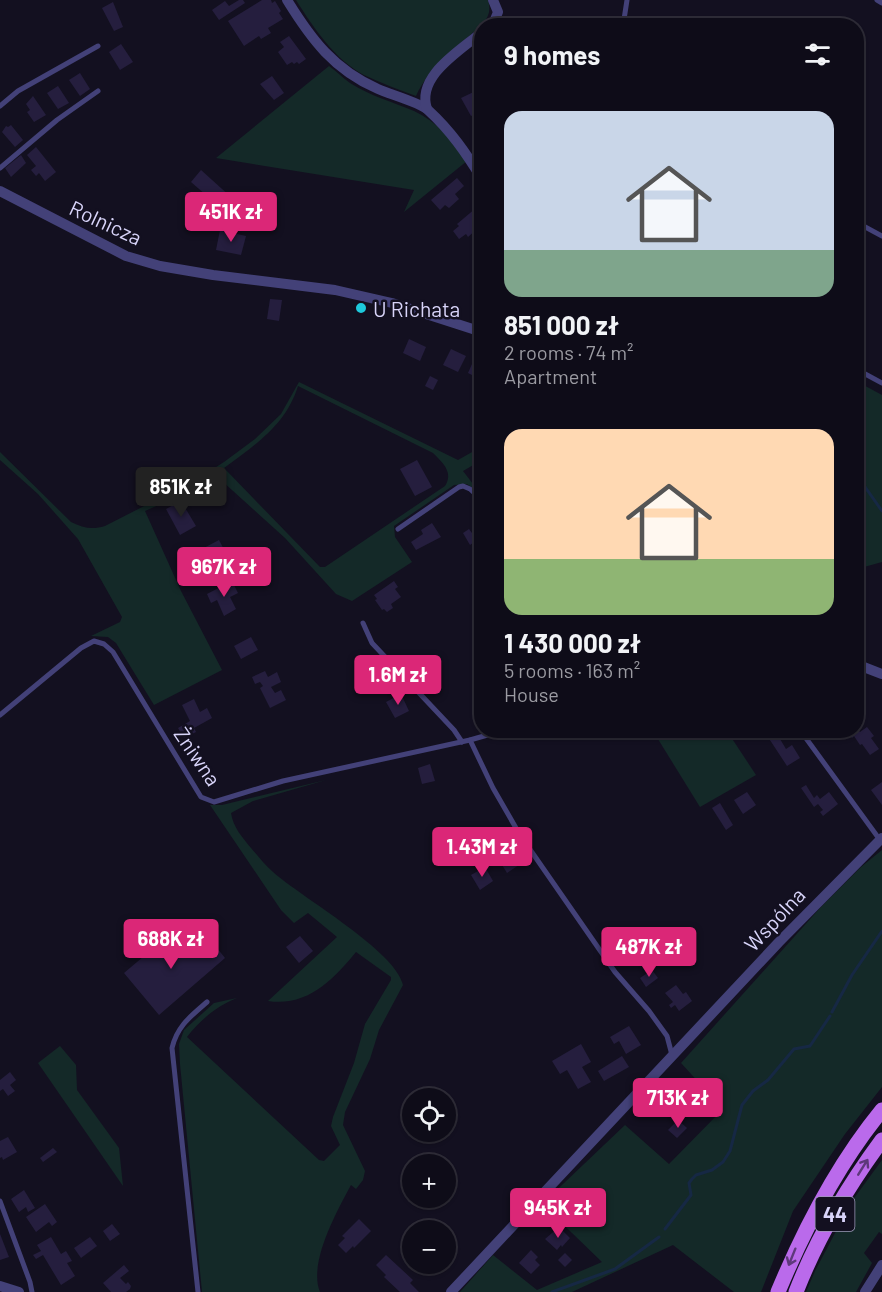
<!DOCTYPE html>
<html lang="en">
<head>
<meta charset="utf-8">
<style>
	body { margin:0; font-family:Barlow,sans-serif; background:#171521; color:#f1f3f6; height:100vh; display:flex; flex-direction:column; font-size:22px; white-space:nowrap }
	* { box-sizing:border-box; margin:0 }
	p { font-size:20px; color:#9b9ba2 }
	.icon { flex:none; width:33px; height:33px; fill:none; stroke:currentColor; stroke-width:2; stroke-linecap:round; stroke-linejoin:round }
	.map { position:relative; flex:1; overflow:hidden }
	.drawer { position:absolute; left:474px; top:18px; width:390px; height:720px; display:flex; flex-direction:column; background:#0e0c18; border-radius:24px; box-shadow:0 2px 4px #0004,0 0 0 2px #2e2c37 }
	.drawer>* { flex:none }
	.buttons { position:absolute; left:402px; top:1088px; display:grid; gap:12px }
	.buttons a { display:grid; place-items:center; width:54px; height:54px; border-radius:50%; background:#0e0c18; box-shadow:0 2px 4px #0004,0 0 0 2px #2e2c37; font-size:30px }
	.price { position:absolute; translate:-50% -51px; padding:0 14px; border-radius:6px; background:#db2777; color:#fff; font-size:20px; line-height:39px; filter:drop-shadow(0 2px 3px #0008) }
	.price::after { content:''; position:absolute; left:50%; top:36px; width:18px; height:14px; margin-left:-9px; background:inherit; clip-path:polygon(0 0,100% 0,50% 100%) }
	.price.selected { background:#222; color:#fff }
	ul { padding:0; list-style:none }
	li { display:grid; align-content:center; gap:12px; height:318px; padding:0 30px }
	li span { display:grid; place-items:center; height:186px; border-radius:18px; color:#555 }
	li>.icon { margin-inline-start:auto }
	span .icon { width:108px; height:108px; fill:#fffc; stroke-width:1 }
	li b { font-size:26px }
	h2 { display:flex; justify-content:space-between; align-items:center; height:72px; padding:0 30px; font-size:26px }
	.map>svg:first-child { display:block }
</style>
</head>
<body>
<div class="map">
<svg width="882" height="1292" viewBox="0 0 882 1292">
	<rect width="100%" height="100%" fill="#131020"/>
	<g fill="#142928" fill-rule="evenodd">
		<path d="M296,0H488C491,10 489,16 483,24C458,46 430,65 416,96C399,90 381,83 364,75C335,60 313,27 296,0Z"/>
		<path d="M329,66C336,71 343,78 350,83C370,96 393,102 414,111C436,121 454,141 467,161L404,212L414,190L216,158Z"/>
		<path d="M856,381L882,395V562L857,569Z"/>
		<path d="M299,382L458,460L481,447L482,460L463,471L480,493L467,484L454,485L394,526L395,537L412,562L352,601L336,594L285,538L222,481L215,480L145,511L181,591L222,670L154,705L116,643L108,637L91,636L120,622L122,617L78,539L38,494L0,460V452L71,522C83,528 92,530 105,526L199,478L224,462L255,439L281,414ZM298,386L433,453C442,462 454,472 445,486L325,567H320L224,468C255,445 286,425 298,386Z"/>
		<path d="M653,731H727L756,775L700,807Z"/>
		<path d="M326,780L253,801L231,813C233,827 242,837 251,848C258,856 265,865 273,872C301,897 396,951 403,985L379,1030L370,1059L345,1112L343,1125L365,1171L363,1180L356,1189L351,1185C337,1211 308,1263 320,1292H202L180,1064L179,1044L184,1030L214,1003L237,998C218,1005 199,1021 187,1037L319,1160L324,1161L340,1145L331,1126L333,1117L354,1063L365,1024L391,980V977L356,952C333,980 307,1007 268,1001L337,937L308,913L294,923L281,910L210,805H222Z"/>
		<path d="M882,850V1087L845,1134L793,1211L761,1292H734L673,1245L572,1292H460L493,1255L537,1290L602,1262L542,1204L625,1125L669,1164L723,1109L681,1063L820,908L861,867Z"/>
		<path d="M60,1046L76,1065L77,1090L119,1148L123,1186L38,1063Z"/>
		<path d="M882,1160V1234L879,1232L864,1253L872,1263L856,1292H806L815,1271L852,1201Z"/>
	</g>
	<g fill="none" stroke-linecap="round" stroke-linejoin="round">
		<g stroke="#162844" stroke-width="3">
			<path d="M856,474L882,511"/>
			<path d="M832,1012L852,975L882,931"/>
			<path d="M665,1229L691,1195L689,1183L692,1179L696,1175L712,1170L723,1162L730,1151L742,1105L753,1091L768,1080L794,1049L810,1046L830,1016"/>
			<path d="M552,1292L615,1269L659,1237"/>
		</g>
	</g>
	<g fill="#251e3e">
		<path d="M239,0H243L245,3L219,20L212,10L225,1L229,6Z"/>
		<path d="M262,0H271L272,3L275,1L281,11L279,13L283,19L268,28L271,33L261,39L259,36L244,46L228,21Z"/>
		<path d="M113,2L123,27L114,31L102,8Z"/>
		<path d="M289,36L306,59L299,64L297,62L294,64L292,62L287,65L278,52L284,47L280,42Z"/>
		<path d="M121,44L133,62L120,70L109,52Z"/>
		<path d="M80,73L90,89L80,96L69,80Z"/>
		<path d="M272,76L284,93L274,100L260,84Z"/>
		<path d="M58,86L69,103L58,109L47,93Z"/>
		<path d="M482,88V111L471,116L461,98Z"/>
		<path d="M33,96L46,115L34,122L27,112L30,110L26,104Z"/>
		<path d="M11,125L23,140L15,147L2,132L6,126L8,127Z"/>
		<path d="M36,147L56,172L45,181L39,173L36,176L31,170L36,166L27,155Z"/>
		<path d="M21,155L26,163L11,177L5,168Z"/>
		<path d="M201,170L232,198L222,209L191,182Z"/>
		<path d="M457,178L464,186L455,194L459,199L449,208L445,205L440,210L431,200Z"/>
		<path d="M476,208L480,214L473,220L475,223L473,224L477,229L468,237L466,234L459,239L453,231L459,226L457,224Z"/>
		<path d="M220,230L246,236L241,255L216,250Z"/>
		<path d="M270,299L282,300L279,321L267,319Z"/>
		<path d="M409,339L426,347L420,361L403,353Z"/>
		<path d="M451,349L466,356L458,372L443,365Z"/>
		<path d="M482,362V383L473,379L474,376L468,373L472,364L479,367Z"/>
		<path d="M430,376L438,380L433,390L425,386Z"/>
		<path d="M417,460L432,487L415,496L400,469Z"/>
		<path d="M181,501L196,526L180,535L166,509Z"/>
		<path d="M432,523L441,537L416,550L411,542L423,534L421,530Z"/>
		<path d="M469,529L477,540L470,545L463,533Z"/>
		<path d="M219,540L230,561L212,571L200,550Z"/>
		<path d="M232,581L238,593L230,597L236,609L224,616L217,600L211,603L207,594Z"/>
		<path d="M394,581L398,587L395,589L401,597L391,604L393,608L387,612L384,609L382,610L375,600L377,599L374,595Z"/>
		<path d="M251,637L258,650L241,659L234,646Z"/>
		<path d="M265,671L268,677L277,672L281,682L271,687L275,693L281,690L286,700L270,708L260,688L263,686L260,682L255,684L252,677Z"/>
		<path d="M401,694L409,711L395,718L386,702Z"/>
		<path d="M194,699L200,712L207,708L212,718L194,728L196,732L184,738L178,728L190,721L182,705Z"/>
		<path d="M856,727L860,732L867,727L874,736L871,738L879,749L870,755L862,744L860,745L854,736L852,738L846,730H856Z"/>
		<path d="M771,730H787L789,734L780,739L786,749L792,745L800,758L787,766L768,737L773,735Z"/>
		<path d="M430,764L435,781L422,784L418,768Z"/>
		<path d="M882,782V805L871,790Z"/>
		<path d="M806,785L814,798L817,795L820,799L829,792L838,804L823,816L820,812L823,810L818,804L814,807L801,788Z"/>
		<path d="M747,792L756,805L743,814L734,800Z"/>
		<path d="M720,803L733,825L726,830L712,808Z"/>
		<path d="M510,845L517,855L514,857L519,865L507,873L499,860L501,859L497,853Z"/>
		<path d="M485,867L493,881L480,890L471,875Z"/>
		<path d="M176,929L198,955L213,943L225,958L159,1015L124,973Z"/>
		<path d="M300,936L313,951L299,963L286,947Z"/>
		<path d="M652,970L658,978L646,987L640,978Z"/>
		<path d="M676,985L683,994L686,992L692,1001L679,1011L675,1005L671,1008L669,1005L673,1002L665,993Z"/>
		<path d="M629,1026L641,1045L626,1054L619,1041L614,1044L610,1037Z"/>
		<path d="M581,1044L591,1062L582,1067L591,1082L578,1089L567,1070L560,1074L552,1061Z"/>
		<path d="M622,1056L629,1067L604,1081L598,1071Z"/>
		<path d="M10,1072L16,1080L10,1085L15,1091L8,1096L3,1089L0,1091V1080Z"/>
		<path d="M682,1085L696,1099L686,1110L671,1097Z"/>
		<path d="M678,1120L687,1128L677,1138L668,1130Z"/>
		<path d="M8,1137L17,1152L3,1160L2,1157L0,1158V1141Z"/>
		<path d="M53,1148L57,1152L43,1162L40,1158Z"/>
		<path d="M24,1190L35,1208L28,1212L26,1207L19,1212L11,1199Z"/>
		<path d="M45,1204L57,1222L52,1226L49,1222L36,1232L26,1217Z"/>
		<path d="M359,1219L371,1231L354,1248L353,1246L346,1253L338,1245L345,1238L342,1236Z"/>
		<path d="M112,1224L120,1234L110,1241L103,1231Z"/>
		<path d="M559,1227L570,1238L562,1247L561,1245L557,1250L545,1239Z"/>
		<path d="M0,1234L9,1257L0,1260Z"/>
		<path d="M51,1237L61,1254L66,1251L72,1261L67,1263L75,1276L61,1285L43,1255L36,1259L33,1255L41,1251L37,1245Z"/>
		<path d="M90,1237L97,1246L81,1258L74,1248Z"/>
		<path d="M531,1250L538,1257L535,1260L540,1265L531,1274L519,1263Z"/>
		<path d="M565,1253L572,1260L565,1267L558,1260Z"/>
		<path d="M386,1255L413,1280L410,1283L419,1292H400L384,1277L386,1275L376,1265Z"/>
		<path d="M124,1265L129,1271L120,1278L126,1284L128,1282L131,1286L130,1289L126,1292H111L103,1283Z"/>
	</g>
	<g fill="none" stroke-linecap="round" stroke-linejoin="round">
		<g stroke="#434178" stroke-width="5">
			<path d="M877,0L882,3"/>
			<path d="M623,26L627,0"/>
			<path d="M0,106L18,91L98,46"/>
			<path d="M0,168L57,120L98,91"/>
			<path d="M856,222L882,236"/>
			<path d="M856,369L882,383"/>
			<path d="M398,529L459,487L463,486L470,489L482,500"/>
			<path d="M363,623L372,643L454,730L462,742"/>
			<path d="M0,715L81,648L94,641L104,644L113,652L201,797L214,802L283,781L470,740L505,730"/>
			<path d="M800,730L880,840"/>
			<path d="M470,740L493,788L520,835L615,972L649,1011L667,1036L672,1055"/>
			<path d="M0,1201L30,1282L32,1292"/>
			<path d="M198,1292L172,1048C177,1026 191,1016 207,1002"/>
		</g>
		<g stroke="#434178" stroke-width="10">
			<path d="M287,0C311,39 334,70 378,89C389,94 421,103 428,110C451,131 466,153 482,179"/>
			<path d="M490,26L494,22L498,12L493,0"/>
			<path d="M427,109C416,76 460,51 482,32"/>
			<path d="M0,191L126,256L160,266L213,275L335,290L392,303L482,332"/>
			<path d="M856,664L882,674"/>
			<path d="M0,1286L19,1292"/>
			<path d="M451,1292L779,942L882,838"/>
			<path d="M865,1292L882,1265"/>
		</g>
		<g stroke="#ba6aeb" stroke-width="15">
			<path d="M778,1292C805,1227 837,1165 882,1110"/>
			<path d="M796,1292C817,1238 848,1186 882,1140"/>
		</g>
	</g>
	<defs><path id="oneway-shaft" d="M-6 0H5M1.5-3L5.5 0L1.5 3" fill="none" stroke-width="1.6" stroke-linecap="round" stroke-linejoin="round" transform="scale(1.5)"/></defs>
	<g stroke="#5e387b">
		<use href="#oneway-shaft" transform="translate(863 1167) rotate(-58)"/>
		<use href="#oneway-shaft" transform="translate(792 1257) rotate(112)"/>
	</g>
	<circle fill="#1ec9dc" stroke="#131020" stroke-width="2" cx="361" cy="308" r="6"/>
	<g text-anchor="middle" dominant-baseline="central" stroke-width="5" stroke-linejoin="round" paint-order="stroke">
		<rect fill="#131020" stroke="#9d99b8" stroke-width="1.5" x="815.5" y="1197" width="39" height="34" rx="4.5"/>
		<g font-size="20" font-weight="bold" fill="#d8d4f9">
			<text x="835" y="1214">44</text>
		</g>
		<g font-size="21" fill="#d8d4f9" stroke="#131020">
			<text transform="translate(106 222) rotate(25)">Rolnicza</text>
			<text transform="translate(198 756) rotate(56)">Żniwna</text>
			<text transform="translate(774 919) rotate(-47)">Wspólna</text>
		</g>
		<g font-size="21" fill="#d8d4f9" stroke="#131020" text-anchor="start">
			<text x="373" y="308">U Richata</text>
		</g>
	</g>
</svg>
<div class="buttons">
<a><svg class="icon" aria-label="locate" viewBox="0 0 24 24"><circle cx="12" cy="12" r="6"/><path d="M12 2v4M12 18v4M2 12h4M18 12h4"/></svg></a>
<a>+</a>
<a>−</a>
</div>
<b class="price" style="left:231px;top:243px">451K zł</b>
<b class="price selected" style="left:181px;top:518px">851K zł</b>
<b class="price" style="left:224px;top:598px">967K zł</b>
<b class="price" style="left:398px;top:706px">1.6M zł</b>
<b class="price" style="left:482px;top:878px">1.43M zł</b>
<b class="price" style="left:171px;top:970px">688K zł</b>
<b class="price" style="left:649px;top:978px">487K zł</b>
<b class="price" style="left:678px;top:1129px">713K zł</b>
<b class="price" style="left:558px;top:1239px">945K zł</b>
<section class="drawer">
<h2>9 homes<svg class="icon" aria-label="filters" viewBox="0 0 24 24"><path d="M4 7h16M4 17h16"/><circle cx="9" cy="7" r="2"/><circle cx="15" cy="17" r="2"/></svg></h2>
<ul>
<li><span style="background:linear-gradient(#c9d6e8 75%,#7fa58c 0)"><svg class="icon" aria-label="home" viewBox="0 0 24 24"><path d="M3 11l9-7 9 7M6 9v11h12V9"/></svg></span><div><b>851 000 zł</b><p>2 rooms · 74 m²</p><p>Apartment</p></div></li>
<li><span style="background:linear-gradient(#ffd9b3 70%,#8fb573 0)"><svg class="icon" aria-label="home" viewBox="0 0 24 24"><path d="M3 11l9-7 9 7M6 9v11h12V9"/></svg></span><div><b>1 430 000 zł</b><p>5 rooms · 163 m²</p><p>House</p></div></li>
</ul>
</section>
</div>
</body>
</html>
